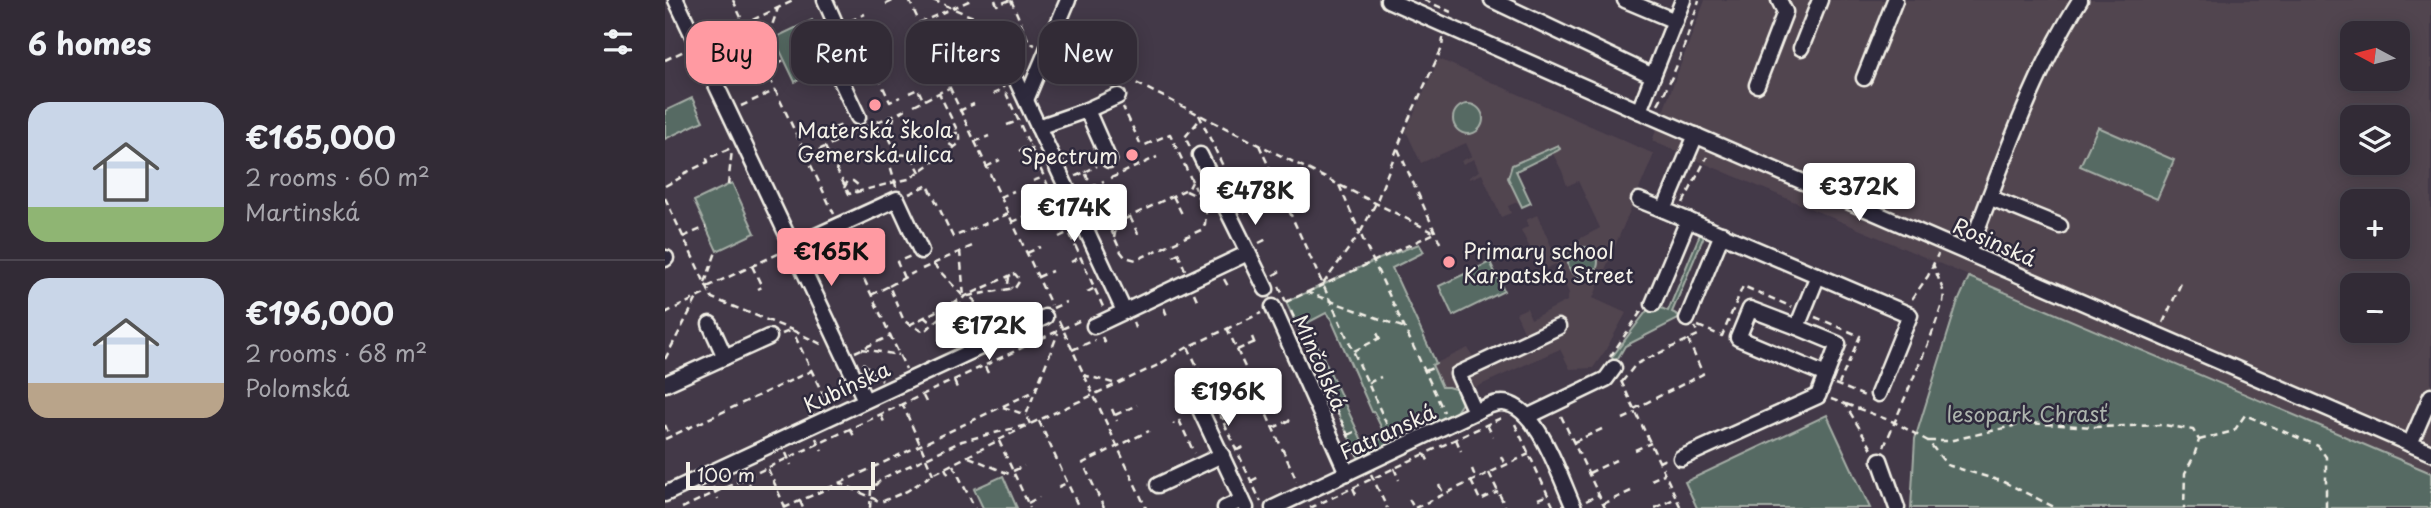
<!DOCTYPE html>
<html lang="en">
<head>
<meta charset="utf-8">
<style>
	body { margin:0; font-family:"Playpen Sans",sans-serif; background:#3a333e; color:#f1f3f6; height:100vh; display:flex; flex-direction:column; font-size:26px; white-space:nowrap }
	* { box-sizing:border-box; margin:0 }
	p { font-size:23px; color:#a8a7ad }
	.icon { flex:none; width:38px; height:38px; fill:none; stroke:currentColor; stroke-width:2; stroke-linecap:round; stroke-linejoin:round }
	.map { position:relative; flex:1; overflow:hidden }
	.drawer { display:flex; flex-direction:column; background:#322b36; width:665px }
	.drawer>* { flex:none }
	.banner { position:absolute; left:21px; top:21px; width:665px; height:63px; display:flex; gap:14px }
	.needle { width:46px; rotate:277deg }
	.controls { position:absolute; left:1675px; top:21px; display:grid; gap:14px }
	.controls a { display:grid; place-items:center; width:70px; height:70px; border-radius:14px; background:#322b36; box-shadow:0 4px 18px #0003,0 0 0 2px #4d4751; font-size:35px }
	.scale { position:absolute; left:21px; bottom:18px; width:189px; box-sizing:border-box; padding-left:7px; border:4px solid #f4f1e8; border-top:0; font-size:19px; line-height:24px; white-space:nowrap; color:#f4f1e8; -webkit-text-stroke:5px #2f2a3d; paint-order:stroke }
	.price { position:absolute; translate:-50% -60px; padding:0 16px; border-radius:7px; background:#fff; color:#222; font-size:23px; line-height:46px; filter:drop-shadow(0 2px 4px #0008) }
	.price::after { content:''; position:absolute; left:50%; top:42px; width:21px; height:16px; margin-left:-10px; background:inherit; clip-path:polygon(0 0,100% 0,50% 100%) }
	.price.selected { background:#ff9aa2; color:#111 }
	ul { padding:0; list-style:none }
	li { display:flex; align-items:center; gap:21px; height:175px; padding:0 28px }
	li+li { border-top:2px solid #4d4751 }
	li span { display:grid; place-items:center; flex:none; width:196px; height:140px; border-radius:21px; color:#555 }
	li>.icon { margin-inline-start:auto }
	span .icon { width:84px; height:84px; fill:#fffc; stroke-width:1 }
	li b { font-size:30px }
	h2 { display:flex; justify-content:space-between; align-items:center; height:84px; padding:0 28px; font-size:30px }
	.pill { padding:0 24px; border-radius:21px; background:#322b36; box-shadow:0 4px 18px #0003,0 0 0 2px #4d4751; font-size:24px; line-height:63px }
	.pill.selected { background:#ff9aa2; color:#111 }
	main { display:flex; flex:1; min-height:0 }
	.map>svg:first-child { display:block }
</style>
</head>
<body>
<main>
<section class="drawer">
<h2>6 homes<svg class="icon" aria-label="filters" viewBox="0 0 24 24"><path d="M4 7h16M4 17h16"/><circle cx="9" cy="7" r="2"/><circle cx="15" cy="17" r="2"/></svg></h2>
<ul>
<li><span style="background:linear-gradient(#c9d6e8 75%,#8fb573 0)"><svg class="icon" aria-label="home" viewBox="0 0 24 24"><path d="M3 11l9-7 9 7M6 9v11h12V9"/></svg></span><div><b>€165,000</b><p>2 rooms · 60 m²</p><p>Martinská</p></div></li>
<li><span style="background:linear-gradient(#c9d6e8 75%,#b9a48a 0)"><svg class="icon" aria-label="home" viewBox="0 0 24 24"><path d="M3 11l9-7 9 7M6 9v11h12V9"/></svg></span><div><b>€196,000</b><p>2 rooms · 68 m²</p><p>Polomská</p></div></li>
</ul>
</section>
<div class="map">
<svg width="1766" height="508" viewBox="0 0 1766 508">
	<rect width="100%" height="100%" fill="#433948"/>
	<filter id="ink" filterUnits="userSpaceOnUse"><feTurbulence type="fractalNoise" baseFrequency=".0143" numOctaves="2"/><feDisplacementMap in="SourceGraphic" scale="14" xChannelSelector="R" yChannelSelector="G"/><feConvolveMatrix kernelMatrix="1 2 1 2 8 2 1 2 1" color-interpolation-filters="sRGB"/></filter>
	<g filter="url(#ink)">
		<g fill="#514450" fill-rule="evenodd">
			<path d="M1040,0H1766V473L987,141ZM1687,33H1732V79H1687ZM1687,117H1732V163H1687ZM1687,201H1732V247H1687ZM1687,285H1732V331H1687Z"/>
			<path d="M774,59L989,154L928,298L961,313L940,351L928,368L905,369L895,349L796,394L777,388L767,365L803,348L808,357L860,333L851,313L862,308L866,319L902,301L904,293L891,264L876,271L856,230L864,226L861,220L872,215L889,252L935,228L913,181L902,186L897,171L888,154L892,151L847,165L843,178L857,207L852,202L843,206L846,213L836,217L817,174L805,179L804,177L814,171L809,159L798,164L796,161L807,156L801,143L756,163L741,131Z"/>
		</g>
		<g fill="#566a64" stroke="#a5aea6" stroke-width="2" fill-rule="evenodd">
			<path d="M147,20L167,64L130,82L109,38Z"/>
			<path d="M27,98L38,121L0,139V111Z"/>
			<circle cx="803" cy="119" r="15"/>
			<path d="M1433,127L1509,160L1492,199L1415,166Z"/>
			<path d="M893,145L895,149L892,151L851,171L866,203L857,207L843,178L847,165Z"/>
			<path d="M67,183L90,233L52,251L29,201Z"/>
			<path d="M1035,234L1039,236L1007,312L1019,318L1018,321L1013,319L960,346L953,358L948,361L947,357L987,304L1003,311Z"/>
			<path d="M754,244L759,252L727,268L771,363L767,365L777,387H783L793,390L797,403L789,415L694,459L621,302L709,261ZM661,313L666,319L707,412H709L718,431V438L700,447L642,323Z"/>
			<circle cx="918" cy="262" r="15"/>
			<path d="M825,262L839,291L788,316L774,286Z"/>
			<path d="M1304,277L1766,473V508H1246L1250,439L1292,304Z"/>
			<path d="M1162,415L1205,508H1032L1020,482Z"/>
			<path d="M338,476L352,508H318L309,489Z"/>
		</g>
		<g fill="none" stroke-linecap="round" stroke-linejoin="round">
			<g stroke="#f4f1e8" stroke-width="19">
				<g id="minor">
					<path d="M11,0L200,400"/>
					<path d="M160,0L189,66L173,74L193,117"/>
					<path d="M723,0L974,111L1766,453"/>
					<path d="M827,0L988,76"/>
					<path d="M960,0L1010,21"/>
					<path d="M329,32L459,311"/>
					<path d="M1136,48L1155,0"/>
					<path d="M1199,78L1230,0"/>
					<path d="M1092,85L1120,12L1114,0"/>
					<path d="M361,100L403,0"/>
					<path d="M422,110L453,96"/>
					<path d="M974,111L1018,0"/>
					<path d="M373,127L422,110L444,160"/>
					<path d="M1031,135L999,210L1245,315L1213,394"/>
					<path d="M535,155L601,289"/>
					<path d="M1326,198L1395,226"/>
					<path d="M974,200L999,210"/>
					<path d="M127,247L232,199L256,251"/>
					<path d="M1303,253C1336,169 1367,76 1415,0"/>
					<path d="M0,259L1,258"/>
					<path d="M988,304L1023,220"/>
					<path d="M608,307L682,473"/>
					<path d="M1022,319L1057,234"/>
					<path d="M45,324L60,357"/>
					<path d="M429,326L583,253"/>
					<path d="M1132,327L1085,309L1073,338L1161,375"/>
					<path d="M0,384L104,337"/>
					<path d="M523,384L581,508"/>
					<path d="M810,412L793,374L893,327"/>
					<path d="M864,416L941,379L949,368"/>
					<path d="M1745,444L1766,396"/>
					<path d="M1016,458L1153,396L1173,344L1132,327L1153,275"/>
					<path d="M1215,460L1232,508"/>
					<path d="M493,485L557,455"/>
					<path d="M0,494L380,317"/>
					<path d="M560,508L577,500"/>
					<path d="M608,508L810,412C818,408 827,403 836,403C872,402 896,480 909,508"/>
				</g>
			</g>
			<g stroke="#f4f1e8" stroke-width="2.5" stroke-dasharray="7 5" stroke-linecap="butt">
				<path d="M68,0L79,24L130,0"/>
				<path d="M244,0L386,305"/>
				<path d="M268,0L320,22"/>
				<path d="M330,0L332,5L345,0"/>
				<path d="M346,0L364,42"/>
				<path d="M759,0L786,12"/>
				<path d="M221,4L230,0"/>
				<path d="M306,16L439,309"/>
				<path d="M185,21L200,14"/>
				<path d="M254,23L306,0"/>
				<path d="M79,24L169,214"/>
				<path d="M345,33L370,45"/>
				<path d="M304,37L313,33"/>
				<path d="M778,38L777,48L743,121L711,203L695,233L779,412"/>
				<path d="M393,54L465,80L770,233L621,302"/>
				<path d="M269,55L283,49"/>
				<path d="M96,58L113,8"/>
				<path d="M0,60L19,51"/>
				<path d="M201,61L205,59L225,102L235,97"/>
				<path d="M101,69L119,60"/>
				<path d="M316,69L328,64"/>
				<path d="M283,85L297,79"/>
				<path d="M244,93L253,89L258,100"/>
				<path d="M328,94L339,89"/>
				<path d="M993,104C1012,72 1023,35 1034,0"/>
				<path d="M249,105L284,88"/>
				<path d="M76,106L111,90"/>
				<path d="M294,111L309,104"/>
				<path d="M534,115L580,213"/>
				<path d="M342,125L353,121"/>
				<path d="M203,126L223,135L233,156"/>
				<path d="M201,127L242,109"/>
				<path d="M223,135L230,115"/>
				<path d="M175,140L170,128L179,124"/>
				<path d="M309,142L324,136"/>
				<path d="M594,145L728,438"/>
				<path d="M160,147L184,194L230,182L225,165C229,155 237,152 247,157L255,172"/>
				<path d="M525,147L520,137L536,118"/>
				<path d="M290,148L283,143L282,137L286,133H293"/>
				<path d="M733,149L776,245"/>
				<path d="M354,151L365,145"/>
				<path d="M143,155L185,135"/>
				<path d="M321,167L335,160"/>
				<path d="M420,172L432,166"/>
				<path d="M411,176L420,172L456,252L460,257L471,260L536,230L540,224L541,211L505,134L480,145L475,143L458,107"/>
				<path d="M446,178L492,157"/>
				<path d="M368,181L379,177"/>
				<path d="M565,181L573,177"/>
				<path d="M63,185L67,150"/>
				<path d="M0,186L15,178L14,176L43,162L42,159L68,147"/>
				<path d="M231,187L230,182L244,179L295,143V136L274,93"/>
				<path d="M426,187L439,181"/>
				<path d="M179,188L183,181H188L193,185L191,193"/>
				<path d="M521,191L534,197"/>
				<path d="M244,194L263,185L288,237L343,214"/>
				<path d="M508,196L517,214"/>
				<path d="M335,197L349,191"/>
				<path d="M0,198L47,298L127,330L163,405"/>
				<path d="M1018,203L1042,157"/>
				<path d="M380,206L390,201"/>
				<path d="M579,212L587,208"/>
				<path d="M465,217L473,234"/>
				<path d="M347,222L361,216"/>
				<path d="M179,236L241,369"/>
				<path d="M18,237L41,227"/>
				<path d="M394,237L404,232"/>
				<path d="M449,238L452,223L524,188L527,182"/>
				<path d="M594,243L602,239"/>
				<path d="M295,251L299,297"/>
				<path d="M362,253L375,247"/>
				<path d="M513,253L520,270"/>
				<path d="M508,256L518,251"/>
				<path d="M406,262L415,257"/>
				<path d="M268,264L299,297"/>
				<path d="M87,266L97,287L93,289"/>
				<path d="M257,269L307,246"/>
				<path d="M609,275L617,270"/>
				<path d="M344,277L343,284L347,288"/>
				<path d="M373,277L387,271"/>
				<path d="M239,278L232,262L246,256"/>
				<path d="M559,279L564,288"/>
				<path d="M40,283L52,249"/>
				<path d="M658,284L695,233L674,185"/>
				<path d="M224,286L250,272"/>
				<path d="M614,286L621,302"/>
				<path d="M42,287L115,253"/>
				<path d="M422,292L430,288"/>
				<path d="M641,292L740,328"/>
				<path d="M529,293L533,302"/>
				<path d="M206,295L224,286L239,321L259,332L299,297L346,275"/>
				<path d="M303,296L350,288L355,280L350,274L346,275"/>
				<path d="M1247,299L1263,276L1273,254"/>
				<path d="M295,303L298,310L305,311L308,309L310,301L304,296"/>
				<path d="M388,308L401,302"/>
				<path d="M499,308L502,316"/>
				<path d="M626,311L692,455"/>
				<path d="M0,313L44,292"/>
				<path d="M259,317L265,322L264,328"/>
				<path d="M1150,317L1195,336L1174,384"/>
				<path d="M394,321L481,508"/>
				<path d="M468,322L471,331"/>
				<path d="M1498,323L1517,281"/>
				<path d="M244,325L297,298"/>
				<path d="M1033,326L1057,336L1078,286L1127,307"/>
				<path d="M562,328L632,481"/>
				<path d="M712,333L717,343"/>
				<path d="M117,334L127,330L158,345"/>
				<path d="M437,337L441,345"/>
				<path d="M587,337L591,347"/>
				<path d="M640,342L649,339"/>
				<path d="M523,347L596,502"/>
				<path d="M197,349L234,355"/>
				<path d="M407,350L430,340"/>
				<path d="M572,350L590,342"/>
				<path d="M689,351L715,338"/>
				<path d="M190,352L225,336"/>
				<path d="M945,357L977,310"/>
				<path d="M0,359L32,298"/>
				<path d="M198,363L217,380"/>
				<path d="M320,367L323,373"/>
				<path d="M760,371L768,368"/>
				<path d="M655,374L663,370"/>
				<path d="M418,375L452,384"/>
				<path d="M289,381L292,388"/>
				<path d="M956,381L1016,508"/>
				<path d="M957,382L971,364L1033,335L1030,327"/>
				<path d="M703,383L716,377"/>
				<path d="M1170,384L1202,397"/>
				<path d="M543,389L551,385"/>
				<path d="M258,396L261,402"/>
				<path d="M1166,399L1180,404L1207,449"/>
				<path d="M237,403L268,474"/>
				<path d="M1181,404L1229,422L1263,441L1282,465L1339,482L1391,508"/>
				<path d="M669,405L678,400"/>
				<path d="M338,407L361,415"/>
				<path d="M447,409L452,421"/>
				<path d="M969,409L1038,374L1023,340"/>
				<path d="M216,415L219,422"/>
				<path d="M450,415L472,405"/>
				<path d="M896,416L940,508"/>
				<path d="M557,419L565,416"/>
				<path d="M958,419L971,413"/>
				<path d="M514,420L529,453"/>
				<path d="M374,421L414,508"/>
				<path d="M508,423L509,424"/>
				<path d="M365,424L361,415L393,333"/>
				<path d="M850,424L889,508"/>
				<path d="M0,425L5,437"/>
				<path d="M822,425L828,436"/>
				<path d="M608,428L628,419"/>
				<path d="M185,429L189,436"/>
				<path d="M683,435L692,431"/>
				<path d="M151,438L157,451"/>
				<path d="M0,439L146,371"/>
				<path d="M791,439L796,451"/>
				<path d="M1534,440L1569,431L1580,415L1653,446L1661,457V508"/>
				<path d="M334,441L365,508"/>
				<path d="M1263,441H1284L1361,423L1429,427L1499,425L1528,430L1534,440L1529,456L1520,473L1519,508"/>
				<path d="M909,442L937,429"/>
				<path d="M1219,447L1265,339L1278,302L1279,293L1268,264"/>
				<path d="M572,450L579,447"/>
				<path d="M970,450L986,443"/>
				<path d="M121,453L126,465"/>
				<path d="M760,454L765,465"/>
				<path d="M836,456L840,465"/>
				<path d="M304,457L349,476"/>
				<path d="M994,462L1003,458"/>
				<path d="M288,465L310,508"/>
				<path d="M280,468L285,478"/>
				<path d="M729,468L734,480"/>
				<path d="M103,469L120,507"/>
				<path d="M807,469L811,479"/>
				<path d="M348,471L359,466"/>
				<path d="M79,472L85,485"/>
				<path d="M824,473L841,508"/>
				<path d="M924,473L951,460"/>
				<path d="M706,474L722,508"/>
				<path d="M986,480L999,474"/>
				<path d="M586,481L594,477"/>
				<path d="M806,481L815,500L833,492"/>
				<path d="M175,483L372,390"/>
				<path d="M774,485L779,494"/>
				<path d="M48,487L53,499"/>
				<path d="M393,487L402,483"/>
				<path d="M688,488L693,499"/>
				<path d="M744,499L749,508"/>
				<path d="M873,499L883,495"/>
				<path d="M135,501L138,508"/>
				<path d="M921,501L933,495"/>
				<path d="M363,503L374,497"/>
				<path d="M938,504L966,491"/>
				<path d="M17,508L416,320"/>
				<path d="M119,508L175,483L216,502L242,491L268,474L365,424L493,365L523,347L596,313"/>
				<path d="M205,508L206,490L216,479L297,441L362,425"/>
				<path d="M439,508L418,463L484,431"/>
				<path d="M645,508L838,417"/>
				<path d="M750,508L864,454"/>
				<path d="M990,508L1011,498"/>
			</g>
			<use href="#minor" stroke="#2f2a3d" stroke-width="14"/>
		</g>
	</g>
	<g fill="#ff9aa2" stroke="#2f2a3d" stroke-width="2.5">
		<circle cx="210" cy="105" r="7"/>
		<circle cx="467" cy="155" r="7"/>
		<circle cx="784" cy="262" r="7"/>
	</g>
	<g text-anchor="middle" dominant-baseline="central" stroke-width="5" stroke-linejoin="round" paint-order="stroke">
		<g font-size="21" fill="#f4f1e8" stroke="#2f2a3d">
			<text x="210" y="129">Materská škola<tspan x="210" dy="24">Gemerská ulica</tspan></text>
			<text x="453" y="155" text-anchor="end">Spectrum</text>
			<text x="798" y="250" text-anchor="start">Primary school<tspan x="798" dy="24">Karpatská Street</tspan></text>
		</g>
		<g font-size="21" fill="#f4f1e8" stroke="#2f2a3d">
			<text transform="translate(1330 241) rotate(24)">Rosinská</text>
			<text transform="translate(656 362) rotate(66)">Minčolská</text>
			<text transform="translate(181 386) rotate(-25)">Kubínska</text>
			<text transform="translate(722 431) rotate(-25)">Fatranská</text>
		</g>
		<g font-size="21" fill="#adb4ad" stroke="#2f2a3d">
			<text x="1362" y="413">lesopark Chrasť</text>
		</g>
	</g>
</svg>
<div class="controls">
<a><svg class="needle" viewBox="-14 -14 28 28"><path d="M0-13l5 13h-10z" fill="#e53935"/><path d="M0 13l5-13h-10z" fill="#a8a7ad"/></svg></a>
<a><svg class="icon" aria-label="layers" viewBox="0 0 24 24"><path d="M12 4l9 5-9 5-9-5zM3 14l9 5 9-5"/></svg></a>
<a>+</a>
<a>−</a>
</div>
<div class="scale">100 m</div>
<b class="price" style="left:1194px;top:223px">€372K</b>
<b class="price" style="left:590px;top:227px">€478K</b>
<b class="price" style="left:409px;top:244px">€174K</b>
<b class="price selected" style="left:166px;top:288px">€165K</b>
<b class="price" style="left:324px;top:362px">€172K</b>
<b class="price" style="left:563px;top:428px">€196K</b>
<div class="banner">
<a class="pill selected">Buy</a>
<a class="pill">Rent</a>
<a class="pill">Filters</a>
<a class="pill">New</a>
</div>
</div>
</main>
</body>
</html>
